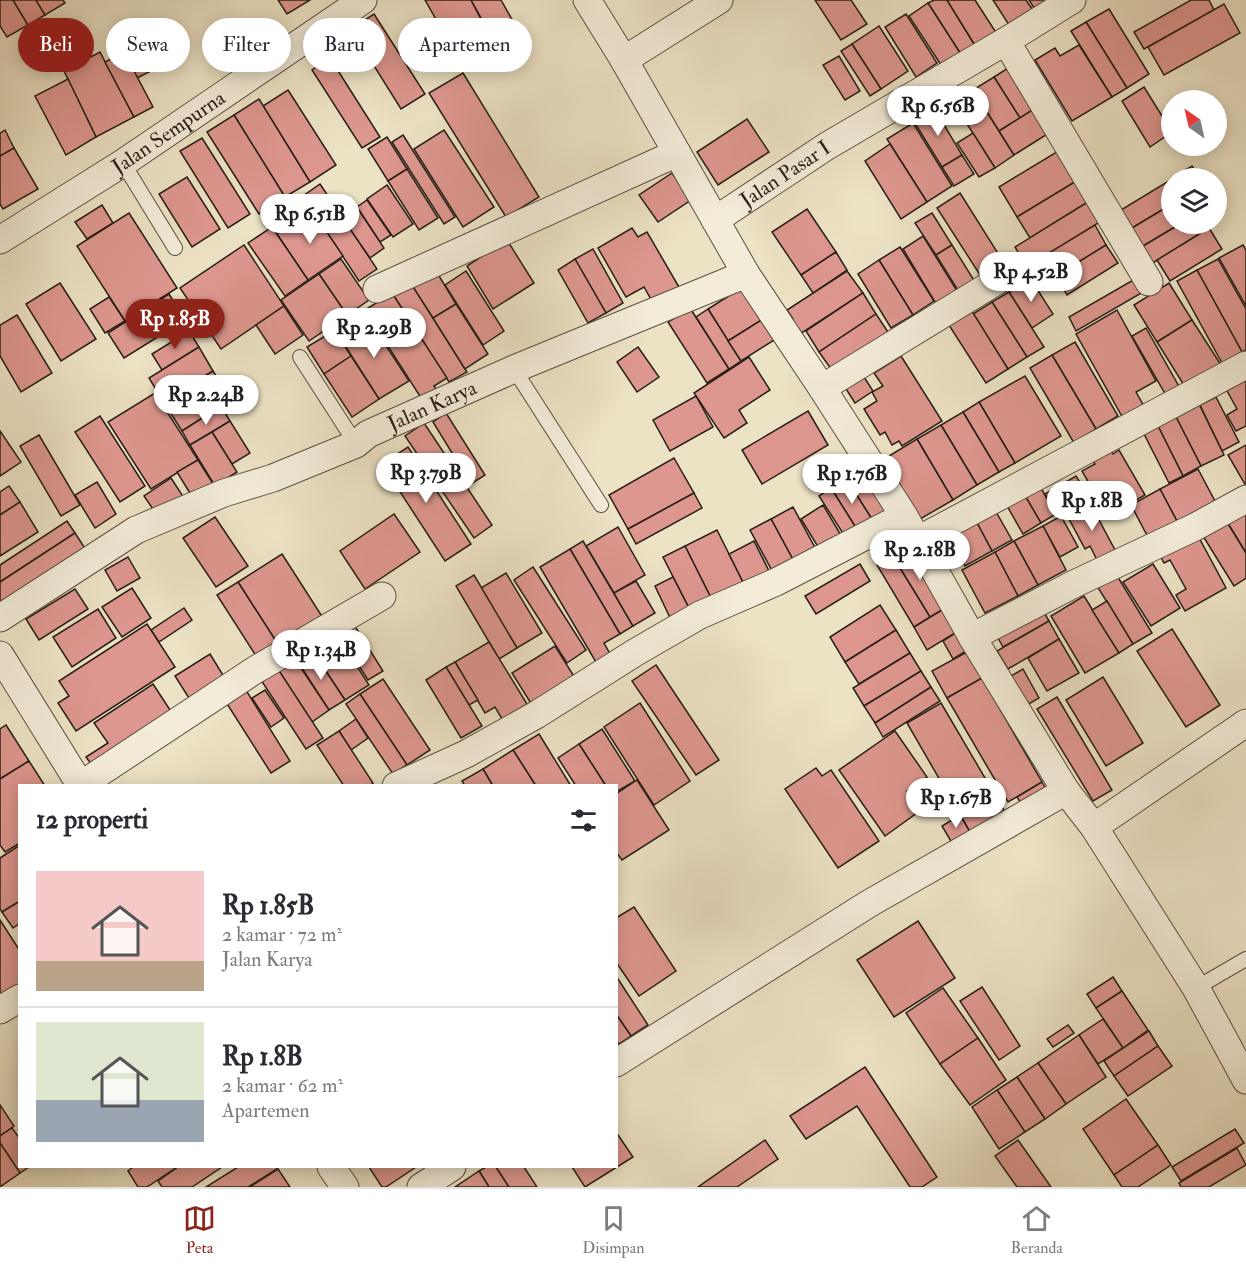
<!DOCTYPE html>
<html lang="id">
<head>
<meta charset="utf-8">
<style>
	body { margin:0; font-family:"IM FELL Double Pica",serif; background:#f2f2f3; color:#2b2b33; height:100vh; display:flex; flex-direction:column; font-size:22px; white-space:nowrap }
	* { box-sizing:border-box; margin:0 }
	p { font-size:20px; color:#7c7c81 }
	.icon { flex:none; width:33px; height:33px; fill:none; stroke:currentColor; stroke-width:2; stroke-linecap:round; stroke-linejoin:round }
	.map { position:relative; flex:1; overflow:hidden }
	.sheet { position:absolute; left:18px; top:784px; width:600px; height:384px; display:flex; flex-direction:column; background:#fff; border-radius:0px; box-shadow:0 3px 15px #0003 }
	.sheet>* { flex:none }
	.top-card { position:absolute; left:18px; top:18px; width:600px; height:54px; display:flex; gap:12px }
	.needle { width:39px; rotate:326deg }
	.controls { position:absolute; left:1161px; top:90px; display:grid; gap:12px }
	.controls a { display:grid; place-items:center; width:66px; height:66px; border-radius:50%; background:#fff; box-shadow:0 3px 15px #0003; font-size:30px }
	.price { position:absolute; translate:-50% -51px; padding:0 14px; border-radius:21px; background:#fff; color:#222; font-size:20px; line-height:39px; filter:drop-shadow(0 2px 3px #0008) }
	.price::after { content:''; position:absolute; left:50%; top:36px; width:18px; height:14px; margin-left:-9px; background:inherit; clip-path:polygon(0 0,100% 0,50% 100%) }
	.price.current { background:#8f2418; color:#fff }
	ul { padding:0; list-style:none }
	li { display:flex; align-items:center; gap:18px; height:150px; padding:0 18px }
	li+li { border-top:2px solid #e1e1e2 }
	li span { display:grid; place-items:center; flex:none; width:168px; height:120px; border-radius:0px; color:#555 }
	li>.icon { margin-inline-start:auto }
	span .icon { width:72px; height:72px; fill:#fffc; stroke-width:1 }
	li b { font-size:26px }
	h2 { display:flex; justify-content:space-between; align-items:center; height:72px; padding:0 18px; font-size:26px }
	.pill { padding:0 21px; border-radius:27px; background:#fff; box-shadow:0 3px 15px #0003; font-size:21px; line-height:54px }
	.pill.current { background:#8f2418; color:#fff }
	.dock { display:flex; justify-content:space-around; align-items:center; height:84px; border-top:2px solid #e1e1e2; background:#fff; font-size:16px; color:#7c7c81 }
	.dock a { display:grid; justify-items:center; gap:3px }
	.dock .current { color:#8f2418 }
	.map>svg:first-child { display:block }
</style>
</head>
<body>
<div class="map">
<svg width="1246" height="1187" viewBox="0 0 1246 1187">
	<rect width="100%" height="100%" fill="#ece2c4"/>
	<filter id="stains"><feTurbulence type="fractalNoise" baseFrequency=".00333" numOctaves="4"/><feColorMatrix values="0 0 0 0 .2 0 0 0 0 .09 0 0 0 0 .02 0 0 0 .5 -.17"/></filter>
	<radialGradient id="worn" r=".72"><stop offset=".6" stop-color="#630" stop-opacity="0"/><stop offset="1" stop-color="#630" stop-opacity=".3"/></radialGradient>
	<g fill="#de978f" stroke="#271f16" stroke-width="1.5">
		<path d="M0,0H13L28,25L7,37L0,26Z"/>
		<path d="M13,0H36L45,15L28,25Z"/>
		<path d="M36,0H63L65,3L45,15Z"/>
		<path d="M278,0H310L287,14Z"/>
		<path d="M425,0H471L484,25L450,44Z"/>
		<path d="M471,0H501L523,39L500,52Z"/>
		<path d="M815,0H851L867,24L841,40Z"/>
		<path d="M934,0H947L976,47L962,56L928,3Z"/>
		<path d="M947,0H975L997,34L976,47Z"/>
		<path d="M993,0H1026L1035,13L1011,28Z"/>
		<path d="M1029,0H1058L1038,14Z"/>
		<path d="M1191,0H1209L1214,10L1144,49L1134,32Z"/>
		<path d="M928,3L962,56L943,68L909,16Z"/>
		<path d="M1224,4L1240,33L1164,75L1148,47Z"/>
		<path d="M1109,9L1149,74L1127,88L1086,22Z"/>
		<path d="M374,14L425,94L401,109L351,29Z"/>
		<path d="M906,14L937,63L916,77L885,27Z"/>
		<path d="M1086,22L1127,88L1112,97L1071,31Z"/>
		<path d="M879,26L908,71L881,89L852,44Z"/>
		<path d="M146,41L159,67L137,78L124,52Z"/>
		<path d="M852,44L881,89L870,96L841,51Z"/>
		<path d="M1079,45L1112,97L1072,121L1035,60L1055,48L1060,56Z"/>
		<path d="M100,52L134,117L96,137L64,71Z"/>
		<path d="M124,52L153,107L134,117L105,62Z"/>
		<path d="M839,56L860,91L845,100L823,65Z"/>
		<path d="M330,58L380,137L362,148L312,70Z"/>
		<path d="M1008,68L1034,109L1020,118L994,77Z"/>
		<path d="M463,73L539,197L506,217L429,93Z"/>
		<path d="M994,77L1020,118L999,131L973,90Z"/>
		<path d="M68,79L96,137L66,155L35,96Z"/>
		<path d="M1144,87L1172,132L1150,147L1122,101Z"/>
		<path d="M288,90L336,165L310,182L263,106Z"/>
		<path d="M973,90L1014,155L995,168L953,102Z"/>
		<path d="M259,99L310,182L285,197L234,115Z"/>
		<path d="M934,108L962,155L942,167L913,120Z"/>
		<path d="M1034,109L1049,133L1014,155L999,131Z"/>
		<path d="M234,115L285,197L259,214L207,132Z"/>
		<path d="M747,119L769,152L718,185L697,152Z"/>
		<path d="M913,123L952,186L927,202L887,139Z"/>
		<path d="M5,130L14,148L0,156V133Z"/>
		<path d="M444,130L494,207L463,227L414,149Z"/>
		<path d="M973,133L995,168L979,177L957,143Z"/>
		<path d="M403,135L455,217L444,224L392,142Z"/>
		<path d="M387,137L407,169L388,181L368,149Z"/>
		<path d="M202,138L250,214L228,228L180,151Z"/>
		<path d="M890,144L927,202L901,219L865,161Z"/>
		<path d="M14,148L38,189L3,209L0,204V156Z"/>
		<path d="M1060,150L1078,180L1017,217L999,187Z"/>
		<path d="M962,155L974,174L954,186L942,167Z"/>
		<path d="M1192,166L1200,178H1172Z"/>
		<path d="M407,169L438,218L419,230L388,181Z"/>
		<path d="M672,173L691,200L658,222L639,195Z"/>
		<path d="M187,177L220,229L192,247L159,194Z"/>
		<path d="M1172,179V204L1127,231L1116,213Z"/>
		<path d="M1078,180L1091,200L1030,238L1017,217Z"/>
		<path d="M320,184L377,269L359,281L303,196Z"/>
		<path d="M387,185L413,224L393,237L367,199Z"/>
		<path d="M960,193L1004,263L982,278L937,208Z"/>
		<path d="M367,200L391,235L380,242L357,207Z"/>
		<path d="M1091,200L1103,220L1027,267L1015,247Z"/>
		<path d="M354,203L384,248L370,258L339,213Z"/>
		<path d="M1172,204V224H1180L1138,249L1127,231Z"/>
		<path d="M102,205L113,223L87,239L75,222Z"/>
		<path d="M807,209L836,252L801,275L772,232Z"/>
		<path d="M312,210L343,256L308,280L277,234Z"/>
		<path d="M129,213L177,288L125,321L77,246Z"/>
		<path d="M932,213L952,245L936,255L915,223Z"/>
		<path d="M1180,224H1206L1209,228L1148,266L1138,249Z"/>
		<path d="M1095,225L1106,245L1056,276L1044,256Z"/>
		<path d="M272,227L308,280L285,296L248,243Z"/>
		<path d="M632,228L638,237L647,232L683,294L657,310L644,287L626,297L598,248Z"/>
		<path d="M1209,228L1222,249L1170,281L1157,260Z"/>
		<path d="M923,236L962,299L941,312L903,249Z"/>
		<path d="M507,240L534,283L493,309L467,266Z"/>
		<path d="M244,245L284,306L221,349L180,288Z"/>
		<path d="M952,245L980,290L964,300L936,255Z"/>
		<path d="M1106,245L1118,263L1067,295L1056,276Z"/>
		<path d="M1243,245L1246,250V306L1219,258Z"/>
		<path d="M900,247L934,301L913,315L879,260Z"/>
		<path d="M593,249L623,303L606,313L575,259Z"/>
		<path d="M836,252L847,270L813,293L801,275Z"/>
		<path d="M341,259L369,300L347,315L319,274Z"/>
		<path d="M575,259L606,313L588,323L558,270Z"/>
		<path d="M1218,259L1246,309V350L1242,352L1197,270Z"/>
		<path d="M879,260L913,315L891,328L858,274Z"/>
		<path d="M1197,270L1242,352L1222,363L1177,281Z"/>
		<path d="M436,271L456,304L433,318L412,286Z"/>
		<path d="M466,271L504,331L483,345L445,285Z"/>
		<path d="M847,271L863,293L794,338L785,324L793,319L787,310Z"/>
		<path d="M319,274L347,315L309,341L281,300Z"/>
		<path d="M1030,278L1053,314L1032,328L1009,292Z"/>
		<path d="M1135,279L1143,292L1076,331L1069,317Z"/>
		<path d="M410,282L467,372L449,382L392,293Z"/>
		<path d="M60,283L96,339L61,361L26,304Z"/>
		<path d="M1169,283L1192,320L1157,342L1134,305Z"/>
		<path d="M746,285L766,317L728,341L708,309Z"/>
		<path d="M1009,292L1044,347L1027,357L992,302Z"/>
		<path d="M392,293L447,378L434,386L438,392L423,401L365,310Z"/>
		<path d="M863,293L876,314L819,352L806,331Z"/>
		<path d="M169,294L185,320L124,358L108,333Z"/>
		<path d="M109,297L125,321L105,333L90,309Z"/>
		<path d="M992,302L1027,357L1008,369L973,314Z"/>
		<path d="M456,304L488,354L465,369L433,318Z"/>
		<path d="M284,306L303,335L275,354L256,325Z"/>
		<path d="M690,308L729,369L707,383L668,322Z"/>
		<path d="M970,308L1008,369L986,383L947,322Z"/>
		<path d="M708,309L741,361L729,369L696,317Z"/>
		<path d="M1117,310L1156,381L1136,392L1145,408L1124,420L1076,334Z"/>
		<path d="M876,314L892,338L836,376L819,352Z"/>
		<path d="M17,315L52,373L21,392L0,356V325Z"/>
		<path d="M766,317L779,337L741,361L728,341Z"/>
		<path d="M368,318L409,381L379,399L339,336Z"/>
		<path d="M1192,320L1223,368L1187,390L1157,342Z"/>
		<path d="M1146,328L1181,390L1167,397L1132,336Z"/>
		<path d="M335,330L351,356L324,374L307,347Z"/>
		<path d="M189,331L199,347L162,370L152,354Z"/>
		<path d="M1075,342L1118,416L1096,429L1052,355Z"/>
		<path d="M199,347L213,371L163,401L149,378Z"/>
		<path d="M638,347L659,377L637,392L617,362Z"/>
		<path d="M1052,355L1096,429L1074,443L1030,368Z"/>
		<path d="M351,356L379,399L352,417L324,374Z"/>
		<path d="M901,356L942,421L902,446L899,441L892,445L885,432L880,435L864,409L877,401L872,392L883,386L874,373Z"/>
		<path d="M749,357L770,390L739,410L747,423L724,438L694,393Z"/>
		<path d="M213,371L231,400L182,431L163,401Z"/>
		<path d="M1025,376L1061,436L1015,463L979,402Z"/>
		<path d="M864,377L873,391L855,403L846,389Z"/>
		<path d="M1246,377V426L1236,431L1227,415L1237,409L1226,389Z"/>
		<path d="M155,393L198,460L151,489L108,422Z"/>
		<path d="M696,396L713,427L670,451L653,420Z"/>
		<path d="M1216,397L1239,442L1222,451L1200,405Z"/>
		<path d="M979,402L1015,463L999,472L963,412Z"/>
		<path d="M1198,402L1224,455L1201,466L1174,413Z"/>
		<path d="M221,406L230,421L190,445L182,431Z"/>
		<path d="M808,411L828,445L762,484L742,450Z"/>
		<path d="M963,412L999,472L977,485L941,425Z"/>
		<path d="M446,413L485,475L471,484L433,422Z"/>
		<path d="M1174,413L1201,466L1183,476L1156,422Z"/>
		<path d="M100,416L145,486L120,502L75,432Z"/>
		<path d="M230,421L250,453L232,464L212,432Z"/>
		<path d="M1156,422L1183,476L1169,483L1142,430Z"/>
		<path d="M424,423L492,525L474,538L405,436Z"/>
		<path d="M941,425L977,485L953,500L917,439Z"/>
		<path d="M0,431L21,462L0,476Z"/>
		<path d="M212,432L237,472L215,486L190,445Z"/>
		<path d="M39,435L80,505L61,516L20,446Z"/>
		<path d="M917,439L953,500L920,519L884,459Z"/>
		<path d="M1246,445V486L1228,455Z"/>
		<path d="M408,447L471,544L445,561L382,464Z"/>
		<path d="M1109,447L1113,454L1119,450L1145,495L1108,516L1082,471L1095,464L1091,458Z"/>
		<path d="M674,458L694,493L628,529L609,495Z"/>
		<path d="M198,460L217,490L196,503L177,472Z"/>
		<path d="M862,468L889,510L873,521L846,478Z"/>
		<path d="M1198,469L1217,505L1179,525L1160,489Z"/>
		<path d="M1076,476L1089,497L1058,515L1045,494Z"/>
		<path d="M171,478L184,498L157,515L144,496Z"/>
		<path d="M846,478L873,521L858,531L831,488Z"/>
		<path d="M97,482L116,514L95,528L75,495Z"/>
		<path d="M1039,485L1056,514L1041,523L1024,494Z"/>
		<path d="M9,486L20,502L0,515V492Z"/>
		<path d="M831,488L858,531L846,538L819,496Z"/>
		<path d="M1160,489L1179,525L1150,541L1131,505Z"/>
		<path d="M694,493L702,508L636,544L628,529Z"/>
		<path d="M1024,494L1041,523L1023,534L1006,504Z"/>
		<path d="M20,502L38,532L0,556V515Z"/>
		<path d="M823,505L845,542L823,555L801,519Z"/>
		<path d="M1091,505L1115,550L1097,560L1090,546L1085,549L1068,517Z"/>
		<path d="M793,507L819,555L797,567L771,519Z"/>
		<path d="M1246,507V553L1226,520Z"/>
		<path d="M995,510L1012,540L992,551L976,521Z"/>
		<path d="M394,514L420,552L365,589L340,551Z"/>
		<path d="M1222,514L1246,553V578L1234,586L1198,528Z"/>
		<path d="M1061,516L1078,547L1060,557L1043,526Z"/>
		<path d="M215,517L248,566L216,587L183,538Z"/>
		<path d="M771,519L797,567L776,578L750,530Z"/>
		<path d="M67,521L75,533L0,582V565Z"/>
		<path d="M976,521L992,551L965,566L961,558L955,561L944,540Z"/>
		<path d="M1043,526L1066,570L1038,585L1014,541Z"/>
		<path d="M618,527L645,575L614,593L586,546Z"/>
		<path d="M717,530L746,588L714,604L685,546Z"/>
		<path d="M1196,532L1226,588L1185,611L1176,595L1186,589L1170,560L1164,563L1158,552Z"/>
		<path d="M75,533L86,550L0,607V582Z"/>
		<path d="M583,541L633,626L620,634L570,549Z"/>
		<path d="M754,541L771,575L746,588L729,554Z"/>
		<path d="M1014,541L1038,585L1018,596L995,552Z"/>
		<path d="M910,545L947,607L930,617L892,555Z"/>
		<path d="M685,546L714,604L692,614L663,557Z"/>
		<path d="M570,549L620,634L604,643L614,661L600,669L540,567Z"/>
		<path d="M995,552L1018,596L985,613L962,570Z"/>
		<path d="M282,554L325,621L281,649L238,582Z"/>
		<path d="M892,555L930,617L914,627L877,565Z"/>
		<path d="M128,557L140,578L117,591L105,570Z"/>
		<path d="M860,564L870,581L816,614L805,596Z"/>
		<path d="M1153,564L1180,608L1151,626L1123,582Z"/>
		<path d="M533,567L586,650L567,663L514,580Z"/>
		<path d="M506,573L542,633L517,648L481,588Z"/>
		<path d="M1116,574L1152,633L1133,644L1097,586Z"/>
		<path d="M474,575L517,648L499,659L456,586Z"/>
		<path d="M673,577L692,614L673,624L655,586Z"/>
		<path d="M636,581L655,613L633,626L614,593Z"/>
		<path d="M238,582L281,649L260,662L217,595Z"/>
		<path d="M132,588L151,618L122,637L102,607Z"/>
		<path d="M75,589L88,609L39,640L26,619Z"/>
		<path d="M1084,596L1119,653L1085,673L1051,616Z"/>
		<path d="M1107,601L1133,644L1119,653L1092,610Z"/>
		<path d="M1038,602L1049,621L1003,647L993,629Z"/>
		<path d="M880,605L896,630L845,662L830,637Z"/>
		<path d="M947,607L960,630L927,650L914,627Z"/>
		<path d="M184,608L192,620L159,642L151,630Z"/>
		<path d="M98,609L116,638L72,667L53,637Z"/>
		<path d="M351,620L383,671L368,680L336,630Z"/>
		<path d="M1049,621L1059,639L1008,669L997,651Z"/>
		<path d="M147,624L175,667L76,731L58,703L69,696L59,681Z"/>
		<path d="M333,629L369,685L345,700L309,645Z"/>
		<path d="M1172,629L1220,705L1186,727L1137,651Z"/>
		<path d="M896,630L910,653L859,684L845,662Z"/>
		<path d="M960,630L971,648L953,659L943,641Z"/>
		<path d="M1059,639L1079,673L1047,691L1028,658Z"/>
		<path d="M489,642L530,709L505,724L495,707L485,713L455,662Z"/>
		<path d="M555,646L575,678L532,705L512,673Z"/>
		<path d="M313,652L345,700L329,710L298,662Z"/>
		<path d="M967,652L982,678L947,698L932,671Z"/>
		<path d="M910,653L921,671L864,706L853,688Z"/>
		<path d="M210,654L229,685L194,706L175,676Z"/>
		<path d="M293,656L329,710L312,722L276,667Z"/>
		<path d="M455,662L478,700L469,705L446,667Z"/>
		<path d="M656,665L719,760L696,775L632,681Z"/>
		<path d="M446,667L482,726L461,738L426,680Z"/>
		<path d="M278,669L323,738L306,749L261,680Z"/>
		<path d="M1023,669L1039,698L1027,705L1011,676Z"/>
		<path d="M921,671L931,687L875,723L864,706Z"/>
		<path d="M1103,677L1143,743L1106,766L1066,700Z"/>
		<path d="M982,678L1042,782L1008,802L947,698Z"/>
		<path d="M383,679L430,750L407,765L360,694Z"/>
		<path d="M153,684L174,716L94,768L86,757L108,743L94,723Z"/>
		<path d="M244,687L290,761L271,773L224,699Z"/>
		<path d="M931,687L940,701L883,737L875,723Z"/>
		<path d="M265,690L284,718L271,727L252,698Z"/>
		<path d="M360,694L407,765L393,774L346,704Z"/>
		<path d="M1057,697L1112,790L1093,801L1037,709Z"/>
		<path d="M640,703L690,781L654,805L604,727Z"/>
		<path d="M941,703L1005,812L970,832L907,723Z"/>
		<path d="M356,719L368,738L351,750L339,731Z"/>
		<path d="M6,725L29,761L0,779V729Z"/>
		<path d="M602,729L635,781L616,792V786H606L579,744Z"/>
		<path d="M339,731L373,783L369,786H344L317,745Z"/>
		<path d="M895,731L927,777L907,791L921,810L885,836L839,770Z"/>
		<path d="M539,734L571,786H536L513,750Z"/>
		<path d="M579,744L606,786H576L558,758Z"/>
		<path d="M513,750L536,786H493L483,769Z"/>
		<path d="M29,761L45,786H20V843L5,852L0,845V779Z"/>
		<path d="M816,768L822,776L831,770L879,841L838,868L785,789Z"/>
		<path d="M483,769L493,786H465L462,781Z"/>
		<path d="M637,780L669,830L622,860L616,852V794Z"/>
		<path d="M1042,782L1050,796L1025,810L1017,797Z"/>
		<path d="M960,815L970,832L952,843L942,826Z"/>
		<path d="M20,845V901L2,912L0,909V858Z"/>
		<path d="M20,901V923L13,928L2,912Z"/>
		<path d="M634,907L676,971L639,996L616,962V918Z"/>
		<path d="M0,920L20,951V985L0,998Z"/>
		<path d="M918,921L955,978L894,1017L857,960Z"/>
		<path d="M616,976L648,1025L631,1036L616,1014Z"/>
		<path d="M1113,977L1122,991L1096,1008L1087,994Z"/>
		<path d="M982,987L1020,1046L999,1060L960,1001Z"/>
		<path d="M943,988L978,1038L940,1064L906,1013Z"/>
		<path d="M1122,991L1148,1030L1123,1048L1096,1008Z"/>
		<path d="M616,1014L631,1036L619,1044L616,1040Z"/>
		<path d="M1103,1019L1123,1048L1098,1064L1079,1035Z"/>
		<path d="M1068,1025L1074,1033L1053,1047L1047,1039Z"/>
		<path d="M1149,1031L1158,1046L1114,1076L1104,1061Z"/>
		<path d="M1079,1035L1106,1077L1066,1104L1038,1063Z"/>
		<path d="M978,1038L1006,1080L970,1105L940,1064Z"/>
		<path d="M1158,1046L1172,1066L1128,1096L1114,1076Z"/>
		<path d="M1038,1063L1066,1104L1045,1119L1017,1077Z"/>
		<path d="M865,1067L937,1177L922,1187H910L857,1106L806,1139L790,1116Z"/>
		<path d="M1017,1077L1045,1119L1025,1132L997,1090Z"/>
		<path d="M997,1090L1025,1132L999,1149L972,1107Z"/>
		<path d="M1126,1099L1158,1145L1114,1175L1083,1129Z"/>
		<path d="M0,1105L14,1126L0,1136Z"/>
		<path d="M12,1128L20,1139V1167H29L20,1173L0,1143V1136Z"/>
		<path d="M1235,1129L1244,1143L1181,1181L1172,1167Z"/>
		<path d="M616,1132L633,1157L585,1187L572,1167H616Z"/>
		<path d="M765,1140L778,1159L737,1187H698Z"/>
		<path d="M1018,1140L1051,1187H1017L995,1156Z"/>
		<path d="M0,1143L20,1173L0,1187Z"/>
		<path d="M1158,1145L1171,1165L1138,1187H1122L1114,1175Z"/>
		<path d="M1237,1148L1246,1165L1209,1187H1181L1179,1183Z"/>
		<path d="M133,1167H177L147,1187H138L128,1171Z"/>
		<path d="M178,1167H222L192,1187H162L158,1181Z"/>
		<path d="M238,1167H276L277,1169L248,1187H206Z"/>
		<path d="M369,1167H416L386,1187H382Z"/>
		<path d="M486,1167H496L509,1187H489L479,1171Z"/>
		<path d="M496,1167H524L537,1187H509Z"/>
		<path d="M278,1169L290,1187H250Z"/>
		<path d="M479,1171L489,1187H455Z"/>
	</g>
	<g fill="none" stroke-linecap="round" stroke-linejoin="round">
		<g stroke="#585042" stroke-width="16">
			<g id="lane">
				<path d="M123,163L175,248"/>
				<path d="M300,357L356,444"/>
				<path d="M514,369L601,505"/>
				<path d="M1196,988L1246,959"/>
			</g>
		</g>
		<g stroke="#585042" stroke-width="29">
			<g id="street">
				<path d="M587,0L624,60L746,274L822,388L904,516L972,637L1066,791L1094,827L1196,988L1246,1080"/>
				<path d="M1006,41L1149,282"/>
				<path d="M624,60L719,0"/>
				<path id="s1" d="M715,220L827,146L1006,41L1072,0"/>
				<path id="s2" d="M0,240L123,163L363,0"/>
				<path d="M377,289L677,153"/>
				<path d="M822,388L1013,271"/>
				<path d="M916,541L1246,365"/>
				<path id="s3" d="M0,618L136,530L224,493L273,478L356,444L368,434L395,422L514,369L746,274"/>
				<path d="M972,637L1074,584L1195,527L1246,499"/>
				<path d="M0,655L81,786"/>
				<path d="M81,785L255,670L382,596"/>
				<path d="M396,786L466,754L536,715L636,652L700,615L776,582L904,516"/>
				<path d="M1094,827L1246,723"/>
				<path d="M0,1010L20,998"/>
				<path d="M616,1063L870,903L1066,791"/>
				<path d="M331,1167L345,1187"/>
				<path d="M421,1187L452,1167"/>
			</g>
		</g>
		<use href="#lane" stroke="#f3ecd9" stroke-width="14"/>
		<use href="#street" stroke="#f3ecd9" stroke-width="27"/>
	</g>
	<g text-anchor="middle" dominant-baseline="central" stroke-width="5" stroke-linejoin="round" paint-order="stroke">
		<g font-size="21" fill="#271f16" stroke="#f3ecd9">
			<text stroke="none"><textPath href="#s2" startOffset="200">Jalan Sempurna</textPath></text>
			<text stroke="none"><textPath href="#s1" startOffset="84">Jalan Pasar I</textPath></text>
			<text stroke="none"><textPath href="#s3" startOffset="484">Jalan Karya</textPath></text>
		</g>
	</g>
	<rect width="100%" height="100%" filter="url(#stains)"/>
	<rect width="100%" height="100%" fill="url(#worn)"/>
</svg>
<div class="controls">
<a><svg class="needle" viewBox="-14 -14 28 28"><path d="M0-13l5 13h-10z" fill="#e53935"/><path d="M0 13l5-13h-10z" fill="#7c7c81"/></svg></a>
<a><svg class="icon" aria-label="layers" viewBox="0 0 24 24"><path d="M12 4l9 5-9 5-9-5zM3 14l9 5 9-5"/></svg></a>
</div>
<b class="price" style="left:938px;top:137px">Rp 6.56B</b>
<b class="price" style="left:310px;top:245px">Rp 6.51B</b>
<b class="price" style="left:1031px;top:303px">Rp 4.52B</b>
<b class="price current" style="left:175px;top:350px">Rp 1.85B</b>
<b class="price" style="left:374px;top:359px">Rp 2.29B</b>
<b class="price" style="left:206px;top:426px">Rp 2.24B</b>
<b class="price" style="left:426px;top:504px">Rp 3.79B</b>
<b class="price" style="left:852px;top:505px">Rp 1.76B</b>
<b class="price" style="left:1092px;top:532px">Rp 1.8B</b>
<b class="price" style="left:920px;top:581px">Rp 2.18B</b>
<b class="price" style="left:321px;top:681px">Rp 1.34B</b>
<b class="price" style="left:956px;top:829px">Rp 1.67B</b>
<div class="top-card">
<a class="pill current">Beli</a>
<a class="pill">Sewa</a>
<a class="pill">Filter</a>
<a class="pill">Baru</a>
<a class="pill">Apartemen</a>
</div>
<section class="sheet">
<h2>12 properti<svg class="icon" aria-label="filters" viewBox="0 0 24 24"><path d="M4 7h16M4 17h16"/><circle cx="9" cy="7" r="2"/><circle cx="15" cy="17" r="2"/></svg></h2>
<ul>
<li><span style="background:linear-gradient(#f6c9c9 75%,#b9a48a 0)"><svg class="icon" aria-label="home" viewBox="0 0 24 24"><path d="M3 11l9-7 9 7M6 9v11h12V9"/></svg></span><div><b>Rp 1.85B</b><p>2 kamar · 72 m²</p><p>Jalan Karya</p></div></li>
<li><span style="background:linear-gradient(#dfe7d0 65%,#9aa5b1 0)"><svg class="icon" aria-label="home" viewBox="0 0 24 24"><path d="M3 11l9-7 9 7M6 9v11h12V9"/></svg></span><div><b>Rp 1.8B</b><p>2 kamar · 62 m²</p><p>Apartemen</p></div></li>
</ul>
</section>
</div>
<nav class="dock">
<a class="current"><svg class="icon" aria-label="map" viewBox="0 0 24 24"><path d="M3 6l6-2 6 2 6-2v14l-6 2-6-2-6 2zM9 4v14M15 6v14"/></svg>Peta</a>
<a><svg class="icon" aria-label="saved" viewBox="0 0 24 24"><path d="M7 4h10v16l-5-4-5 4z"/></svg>Disimpan</a>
<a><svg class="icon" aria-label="home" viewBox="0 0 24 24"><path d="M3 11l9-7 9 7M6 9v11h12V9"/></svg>Beranda</a>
</nav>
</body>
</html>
